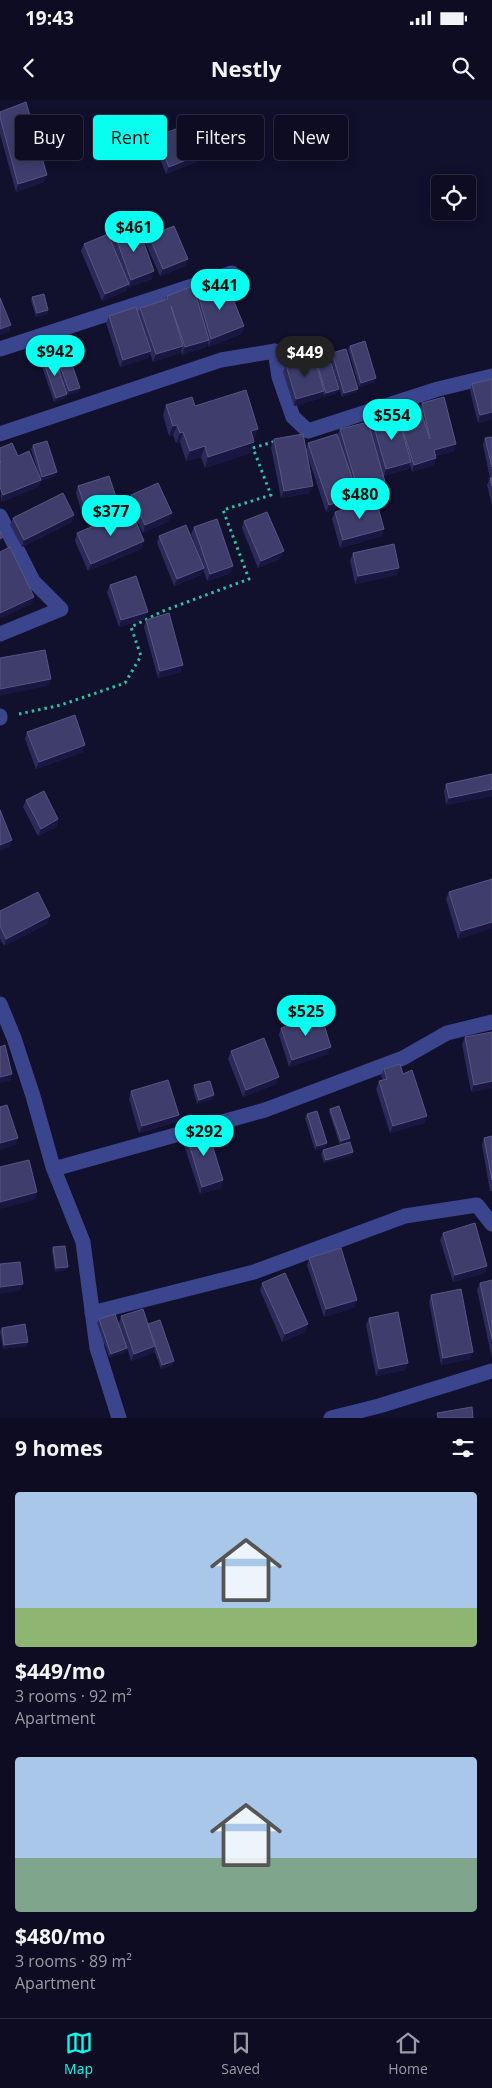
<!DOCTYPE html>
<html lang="en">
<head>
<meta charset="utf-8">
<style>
	body { margin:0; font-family:"Open Sans",sans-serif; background:#1b1a2f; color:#f1f3f6; height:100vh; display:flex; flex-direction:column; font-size:19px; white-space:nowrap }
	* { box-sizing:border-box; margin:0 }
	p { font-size:16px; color:#9a9ba5 }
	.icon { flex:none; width:28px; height:28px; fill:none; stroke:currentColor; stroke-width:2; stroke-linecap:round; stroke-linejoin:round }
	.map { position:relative; height:1318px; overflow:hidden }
	.sheet { display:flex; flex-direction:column; background:#0d0c22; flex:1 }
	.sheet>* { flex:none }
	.guide { position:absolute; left:15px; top:15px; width:462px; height:45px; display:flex; gap:10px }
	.fabs { position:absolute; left:431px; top:75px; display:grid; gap:10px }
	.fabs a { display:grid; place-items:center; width:45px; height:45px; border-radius:5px; background:#0d0c22; box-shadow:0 2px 12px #0003,0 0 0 1px #2d2c40; font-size:25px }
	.price { position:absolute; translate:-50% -42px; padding:0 11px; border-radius:18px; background:#08ffef; color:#111; font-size:16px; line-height:32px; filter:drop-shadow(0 1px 2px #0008) }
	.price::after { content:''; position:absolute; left:50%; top:30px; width:15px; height:11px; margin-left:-8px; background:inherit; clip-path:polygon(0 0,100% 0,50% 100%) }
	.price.current { background:#222; color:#fff }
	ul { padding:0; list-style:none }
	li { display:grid; align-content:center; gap:10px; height:265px; padding:0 15px }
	li span { display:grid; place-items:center; height:155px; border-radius:5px; color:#555 }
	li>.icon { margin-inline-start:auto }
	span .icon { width:90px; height:90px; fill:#fffc; stroke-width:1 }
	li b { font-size:21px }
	h2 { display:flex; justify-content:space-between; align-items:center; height:60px; padding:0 15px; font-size:21px }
	.tag { padding:0 18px; border-radius:5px; background:#0d0c22; box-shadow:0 2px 12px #0003,0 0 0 1px #2d2c40; font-size:18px; line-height:45px }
	.tag.current { background:#08ffef; color:#111 }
	.status { display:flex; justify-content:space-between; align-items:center; height:35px; padding:0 25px; background:#0d0c22; direction:ltr }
	.status svg { height:14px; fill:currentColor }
	header { display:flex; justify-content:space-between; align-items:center; height:65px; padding:0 15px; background:#0d0c22; font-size:22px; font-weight:700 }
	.dock { display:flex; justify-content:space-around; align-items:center; height:70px; border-top:1px solid #2d2c40; background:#0d0c22; font-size:14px; color:#9a9ba5 }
	.dock a { display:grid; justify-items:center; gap:2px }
	.dock .current { color:#08ffef }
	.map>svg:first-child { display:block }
</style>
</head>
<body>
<div class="status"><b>19:43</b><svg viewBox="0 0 49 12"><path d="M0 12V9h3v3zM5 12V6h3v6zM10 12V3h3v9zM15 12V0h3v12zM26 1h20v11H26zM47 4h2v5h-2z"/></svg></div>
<header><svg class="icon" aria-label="back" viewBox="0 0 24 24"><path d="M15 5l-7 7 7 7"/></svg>Nestly<svg class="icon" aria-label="search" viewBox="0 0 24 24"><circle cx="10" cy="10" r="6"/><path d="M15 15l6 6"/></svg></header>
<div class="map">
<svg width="492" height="1318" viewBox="0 0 492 1318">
	<rect width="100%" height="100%" fill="#11102d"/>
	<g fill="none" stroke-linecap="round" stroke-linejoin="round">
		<path stroke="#2cc3a1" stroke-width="3" stroke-dasharray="2.5 4" stroke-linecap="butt" d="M19,614L61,605L125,583L141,556L131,527L163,511L249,479L223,410L271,395L253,348L276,341"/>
		<g stroke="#3a458d" stroke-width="15">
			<path d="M0,249L232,173"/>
			<path d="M0,334L221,260L275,251L279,277L293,317L308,331L438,289L492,276"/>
			<path d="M0,416L33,481L61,509L0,534"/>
			<path d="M0,616V618"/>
			<path d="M0,904L14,938L33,996L53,1067L83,1142L97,1248L119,1318"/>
			<path d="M53,1067H61L265,1010L403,958L447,933L492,922"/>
			<path d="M92,1213L254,1172L405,1116L477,1105L492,1124"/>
			<path d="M331,1318L379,1306L492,1271"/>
		</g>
	</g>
	<g fill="#2b2a5a">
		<path d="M0,12L44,82L16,92L0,34Z"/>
		<path d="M156,37L213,55L166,74L154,45Z"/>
		<path d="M115,135L152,179L129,187L128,186L126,191L102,201L81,151L84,144L116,154L112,143Z"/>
		<path d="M149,136L188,159L185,166L160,176L146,144Z"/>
		<path d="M198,194L244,226L241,234L209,247L208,243L206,247L182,255L181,251L180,253L153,262L150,253L148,258L120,267L106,223L109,216L138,212L140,208L165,200L167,196L197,198Z"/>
		<path d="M32,197L48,210L47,214L36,217L31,201Z"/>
		<path d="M350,246L375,282L359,287L348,249Z"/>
		<path d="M332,253L358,289L356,292L342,297L330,257Z"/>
		<path d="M56,254L79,292L68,295L56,261L67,294L66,298L54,302L41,264L43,260L54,257Z"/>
		<path d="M286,265L317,269L318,267L339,289L337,293L324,297L323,293L321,298L294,306L283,272Z"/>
		<path d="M472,284L492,319L478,323L470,291Z"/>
		<path d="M422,303L454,351L436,356L434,365L412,372L410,365L408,369L384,376L385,382L383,389L357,397L355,402L326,412L307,354L310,393L281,398L271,347L274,339L306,350L308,343L337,336L340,329L369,327L372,320L400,324V322L420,316L419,310Z"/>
		<path d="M166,305L195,306L255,339H253L251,353L205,368L201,357L186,361L180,342L176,343L173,335L169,336L163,315Z"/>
		<path d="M492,337V405L487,385L490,378L483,345L485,338Z"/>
		<path d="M33,345L55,376L41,381V380L38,387L1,402L0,348L18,356L40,378L31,349Z"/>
		<path d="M78,386L117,400L114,407L83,417L76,393Z"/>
		<path d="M131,395L169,421L143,433L129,403Z"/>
		<path d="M335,412L382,436L340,448L332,419Z"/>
		<path d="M13,418L72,422L22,447L10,425Z"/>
		<path d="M244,421L281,458L258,468L242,428Z"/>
		<path d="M194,427L231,473L207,481L203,469L201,475L174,486L157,443L159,436L198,454L191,434Z"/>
		<path d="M77,433L144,441L141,449L88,471L75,441Z"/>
		<path d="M353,453L397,475L355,484L350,460Z"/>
		<path d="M110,485L145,519L119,527L107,492Z"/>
		<path d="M146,520L181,572L158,578L144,527Z"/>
		<path d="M27,632L83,652L36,669L25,639Z"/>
		<path d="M492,674V696L446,705L444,691L446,684Z"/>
		<path d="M26,700L58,719L56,727L38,736L23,707Z"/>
		<path d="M492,779V828L458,839L446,799L449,792Z"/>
		<path d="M0,811L50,816L47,824L4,846L0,839Z"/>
		<path d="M281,928L328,954L289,967L279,935Z"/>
		<path d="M492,932V988L471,992L462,944L465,937Z"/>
		<path d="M231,951L276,984L243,997L228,959Z"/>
		<path d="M384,969L403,974L427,1016L424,1023L390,1033L376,989L379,981L383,980L381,976Z"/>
		<path d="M194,985L213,999L197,1004L193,989Z"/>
		<path d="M131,991L176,1022L139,1033L129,999Z"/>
		<path d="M330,1009L350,1038L349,1042L343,1044L353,1052L351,1056L324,1063L321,1054L323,1050L340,1045L329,1012Z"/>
		<path d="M307,1014L326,1047L315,1050L305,1018Z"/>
		<path d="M186,1034L223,1080L221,1088L200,1094L183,1042Z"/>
		<path d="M492,1036V1091H490L482,1045L484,1038Z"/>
		<path d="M443,1133L485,1173L453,1182L440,1140Z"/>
		<path d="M53,1147L66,1170L55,1172L52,1151Z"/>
		<path d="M309,1158L355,1207L324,1217L307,1165Z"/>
		<path d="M492,1180V1258L477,1190L480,1183Z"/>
		<path d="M262,1183L305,1232L282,1242L260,1190Z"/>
		<path d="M431,1195L470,1259L441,1265L429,1202Z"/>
		<path d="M121,1216L148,1224L173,1265L161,1269L154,1250L153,1253L131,1261L127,1248L126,1252L109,1257L97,1223L99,1219L119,1223Z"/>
		<path d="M369,1218L405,1270L376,1276L366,1225Z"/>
		<path d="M2,1228L28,1242L26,1246L3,1249L0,1231Z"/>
	</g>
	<g fill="#191741">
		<path d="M216,48L213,55L166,74L169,67Z"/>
		<path d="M47,75L44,82L16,92L18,84Z"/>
		<path d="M188,159L185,166L160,176L163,169Z"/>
		<path d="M154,171L152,179L129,187L131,180Z"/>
		<path d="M129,184L126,191L102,201L105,194Z"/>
		<path d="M48,210L47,214L36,217L37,213Z"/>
		<path d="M11,225L9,232L0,235V229Z"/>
		<path d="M244,226L241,234L209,247L211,239Z"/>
		<path d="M209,240L206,247L182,255L185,247Z"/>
		<path d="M183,246L180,253L153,262L156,254Z"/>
		<path d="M151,251L148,258L120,267L123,260Z"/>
		<path d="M376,278L375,282L359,287L361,283Z"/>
		<path d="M80,288L79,292L68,295L69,291Z"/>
		<path d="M339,289L337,293L324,297L326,293Z"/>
		<path d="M358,289L356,292L342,297L344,293Z"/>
		<path d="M324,291L321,298L294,306L296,299Z"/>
		<path d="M67,294L66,298L54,302L56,298Z"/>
		<path d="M492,312V319L478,323L480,315Z"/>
		<path d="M177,325L173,335L169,336L173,326Z"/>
		<path d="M258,329L255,339L247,341L251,331Z"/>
		<path d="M183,332L180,342L176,343L180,333Z"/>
		<path d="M254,342L251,353L205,368L208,357Z"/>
		<path d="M456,344L454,351L431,357L434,350Z"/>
		<path d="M205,346L201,357L186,361L190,351Z"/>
		<path d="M436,358L434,365L412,372L414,365Z"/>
		<path d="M411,362L408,369L384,376L386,369Z"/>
		<path d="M57,372L55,376L41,381L42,377Z"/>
		<path d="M41,380L38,387L1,402L3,395Z"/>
		<path d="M385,382L383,389L357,397L355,402L326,412L329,405L356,395L358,390Z"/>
		<path d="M313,386L310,393L281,398L284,391Z"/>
		<path d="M117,400L114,407L83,417L86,410Z"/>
		<path d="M172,413L169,421L143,433L145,425Z"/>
		<path d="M74,415L72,422L22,447L24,440Z"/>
		<path d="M384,429L382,436L340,448L343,440Z"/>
		<path d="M3,437L0,445V439Z"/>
		<path d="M144,441L141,449L88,471L91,464Z"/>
		<path d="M284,451L281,458L258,468L261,461Z"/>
		<path d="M233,466L231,473L207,481L210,474Z"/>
		<path d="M204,468L201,475L174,486L177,479Z"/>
		<path d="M399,468L397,475L355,484L358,476Z"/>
		<path d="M34,497L32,504L0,519V513Z"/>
		<path d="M148,512L145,519L119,527L121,520Z"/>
		<path d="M183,565L181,572L158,578L160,571Z"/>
		<path d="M51,579L48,586L0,596V589Z"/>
		<path d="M85,645L83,652L36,669L39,662Z"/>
		<path d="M492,689V696L446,705L449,698Z"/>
		<path d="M58,719L56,727L38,736L41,729Z"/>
		<path d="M12,740L10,747L0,751V745Z"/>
		<path d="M50,816L47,824L4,846L6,839Z"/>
		<path d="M492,822V828L458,839L461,831Z"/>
		<path d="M331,947L328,954L289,967L292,960Z"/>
		<path d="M12,974L10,981L0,983V977Z"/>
		<path d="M279,977L276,984L243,997L246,990Z"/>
		<path d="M492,981V988L471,992L474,985Z"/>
		<path d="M214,995L213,999L197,1004L199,1000Z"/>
		<path d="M179,1015L176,1022L139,1033L142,1026Z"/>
		<path d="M427,1016L424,1023L390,1033L393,1026Z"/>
		<path d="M18,1038L16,1045L0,1050V1043Z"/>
		<path d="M350,1038L349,1042L340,1045L341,1041Z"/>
		<path d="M327,1043L326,1047L315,1050L317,1046Z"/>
		<path d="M353,1052L351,1056L324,1063L326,1060Z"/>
		<path d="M223,1080L221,1088L200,1094L202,1087Z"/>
		<path d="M37,1092L35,1100L0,1109V1102Z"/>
		<path d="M487,1166L485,1173L453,1182L455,1175Z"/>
		<path d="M68,1167L66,1170L55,1172L56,1168Z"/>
		<path d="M23,1184L20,1191L0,1194V1187Z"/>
		<path d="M357,1200L355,1207L324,1217L326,1209Z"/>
		<path d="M308,1224L305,1232L282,1242L285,1234Z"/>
		<path d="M28,1242L26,1246L3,1249L4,1245Z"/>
		<path d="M155,1246L153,1253L131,1261L134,1254Z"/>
		<path d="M127,1248L126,1252L109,1257L111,1254Z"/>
		<path d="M473,1252L470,1259L441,1265L443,1258Z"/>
		<path d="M174,1261L173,1265L161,1269L162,1265Z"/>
		<path d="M408,1263L405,1270L376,1276L379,1269Z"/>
	</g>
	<g fill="#3e3d6c" stroke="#575683">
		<path d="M26,2L47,75L18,84L0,17V12Z"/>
		<path d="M203,18L216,48L169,67L156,37Z"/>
		<path d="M174,126L188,159L163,169L149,136Z"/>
		<path d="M138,127L154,171L131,180L115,135Z"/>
		<path d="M108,134L129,184L105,194L84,144Z"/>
		<path d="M226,182L244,226L211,239L198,194Z"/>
		<path d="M193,186L209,240L185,247L171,206L183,246L156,254L140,208L168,199L167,196Z"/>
		<path d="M44,194L48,210L37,213L32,197Z"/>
		<path d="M0,198L11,225L0,229Z"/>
		<path d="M136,207L151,251L123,260L109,216Z"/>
		<path d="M365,241L376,278L361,283L350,246Z"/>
		<path d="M346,249L358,289L344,293L332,253Z"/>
		<path d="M67,250L80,288L69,291L56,254Z"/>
		<path d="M54,256L67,294L56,298L43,260Z"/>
		<path d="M314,256L324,291L296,299L286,265Z"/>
		<path d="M331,263L339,289L326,293L318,267Z"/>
		<path d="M492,279V312L480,315L472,284Z"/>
		<path d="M246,290L258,329L251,331L254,342L208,357L205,346L190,351L183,332L180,333L177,325L173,326L166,305L192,297L195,306Z"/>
		<path d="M444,297L456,344L434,350L436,358L414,365L400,322L422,315L430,339L422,303Z"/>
		<path d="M397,313L411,362L386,369L372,320Z"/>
		<path d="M368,322L385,382L358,390L340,329Z"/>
		<path d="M303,334L313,386L284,391L274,339Z"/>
		<path d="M337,334L358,395L329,405L308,343Z"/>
		<path d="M492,337V367L485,338Z"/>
		<path d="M47,341L57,372L42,377L33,345Z"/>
		<path d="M12,343L18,356L29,351L41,380L3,395L0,387V363L1,362L0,361V348Z"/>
		<path d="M109,376L117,400L86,410L78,386Z"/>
		<path d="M490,378H492V386Z"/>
		<path d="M158,383L172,413L145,425L131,395Z"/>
		<path d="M63,393L74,415L24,440L13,418Z"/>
		<path d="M376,400L384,429L343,440L335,412Z"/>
		<path d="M131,410L144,441L91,464L77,433Z"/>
		<path d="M267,412L284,451L261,461L244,421Z"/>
		<path d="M217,419L233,466L210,474L194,427Z"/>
		<path d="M186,425L204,468L177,479L159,436Z"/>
		<path d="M0,431L3,437L0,439Z"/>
		<path d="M394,444L399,468L358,476L353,453Z"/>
		<path d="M10,447L34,497L0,513V452Z"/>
		<path d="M136,476L148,512L121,520L110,485Z"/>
		<path d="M169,513L183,565L160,571L146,520Z"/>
		<path d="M45,550L51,579L0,589V558Z"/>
		<path d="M75,615L85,645L39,662L27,632Z"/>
		<path d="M492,674V689L449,698L446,684Z"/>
		<path d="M44,691L58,719L41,729L26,700Z"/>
		<path d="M0,710L12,740L0,745Z"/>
		<path d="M492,779V822L461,831L449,792Z"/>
		<path d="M38,792L50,816L6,839L0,826V811Z"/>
		<path d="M321,915L331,947L292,960L281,928Z"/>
		<path d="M492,932V981L474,985L465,937Z"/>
		<path d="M264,938L279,977L246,990L231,951Z"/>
		<path d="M5,945L12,974L0,977V947Z"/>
		<path d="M400,964L403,974L412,970L427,1016L393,1026L379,981L387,979L384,969Z"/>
		<path d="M168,980L179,1015L142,1026L131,991Z"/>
		<path d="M210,981L214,995L199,1000L194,985Z"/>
		<path d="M7,1005L18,1038L0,1043V1007Z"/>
		<path d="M339,1006L350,1038L341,1041L330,1009Z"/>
		<path d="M317,1011L327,1043L317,1046L307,1014Z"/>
		<path d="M207,1028L223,1080L202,1087L186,1034Z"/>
		<path d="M492,1036V1080L484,1038Z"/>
		<path d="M350,1042L353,1052L326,1060L323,1050Z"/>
		<path d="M29,1060L37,1092L0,1102V1067Z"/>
		<path d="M475,1123L487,1166L455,1175L443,1133Z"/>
		<path d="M65,1146L68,1167L56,1168L53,1147Z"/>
		<path d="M341,1148L357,1200L326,1209L309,1158Z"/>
		<path d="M20,1162L23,1184L0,1187V1164Z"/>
		<path d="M285,1173L308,1224L285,1234L262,1183Z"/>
		<path d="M492,1180V1239L480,1183Z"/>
		<path d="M461,1189L473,1252L443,1258L431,1195Z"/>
		<path d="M143,1209L155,1246L134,1254L121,1216Z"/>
		<path d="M398,1212L408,1263L379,1269L369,1218Z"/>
		<path d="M115,1214L127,1248L111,1254L99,1219Z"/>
		<path d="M160,1220L174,1261L162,1265L148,1224Z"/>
		<path d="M25,1224L28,1242L4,1245L2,1228Z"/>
		<path d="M472,1307L473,1318H438L437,1313Z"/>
	</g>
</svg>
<div class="fabs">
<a><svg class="icon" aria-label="locate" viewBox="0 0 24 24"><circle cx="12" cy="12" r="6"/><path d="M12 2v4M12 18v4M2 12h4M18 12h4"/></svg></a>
</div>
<b class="price" style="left:134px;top:153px">$461</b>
<b class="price" style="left:220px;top:211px">$441</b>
<b class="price" style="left:55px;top:277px">$942</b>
<b class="price current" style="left:305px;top:278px">$449</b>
<b class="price" style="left:392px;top:341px">$554</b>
<b class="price" style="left:360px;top:420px">$480</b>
<b class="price" style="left:111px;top:437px">$377</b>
<b class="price" style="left:306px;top:937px">$525</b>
<b class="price" style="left:204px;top:1057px">$292</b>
<div class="guide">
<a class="tag">Buy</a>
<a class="tag current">Rent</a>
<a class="tag">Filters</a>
<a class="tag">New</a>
</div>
</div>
<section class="sheet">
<h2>9 homes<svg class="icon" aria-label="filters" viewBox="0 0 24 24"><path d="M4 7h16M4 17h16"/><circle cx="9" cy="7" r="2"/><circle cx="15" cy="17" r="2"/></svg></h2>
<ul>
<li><span style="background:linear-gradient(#a9c7e8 75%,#8fb573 0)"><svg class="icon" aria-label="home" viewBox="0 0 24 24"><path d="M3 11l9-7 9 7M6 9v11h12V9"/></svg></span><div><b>$449/mo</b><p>3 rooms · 92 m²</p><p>Apartment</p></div></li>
<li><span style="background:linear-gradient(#a9c7e8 65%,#7fa58c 0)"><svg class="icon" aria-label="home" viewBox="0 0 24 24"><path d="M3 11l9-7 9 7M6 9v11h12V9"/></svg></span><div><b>$480/mo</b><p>3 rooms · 89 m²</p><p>Apartment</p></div></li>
</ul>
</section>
<nav class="dock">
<a class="current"><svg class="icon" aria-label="map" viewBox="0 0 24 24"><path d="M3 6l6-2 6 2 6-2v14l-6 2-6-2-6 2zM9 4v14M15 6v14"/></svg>Map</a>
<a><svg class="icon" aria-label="saved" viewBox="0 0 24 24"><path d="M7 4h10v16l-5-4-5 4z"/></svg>Saved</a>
<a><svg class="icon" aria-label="home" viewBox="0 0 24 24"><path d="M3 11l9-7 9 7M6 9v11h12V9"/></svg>Home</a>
</nav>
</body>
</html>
